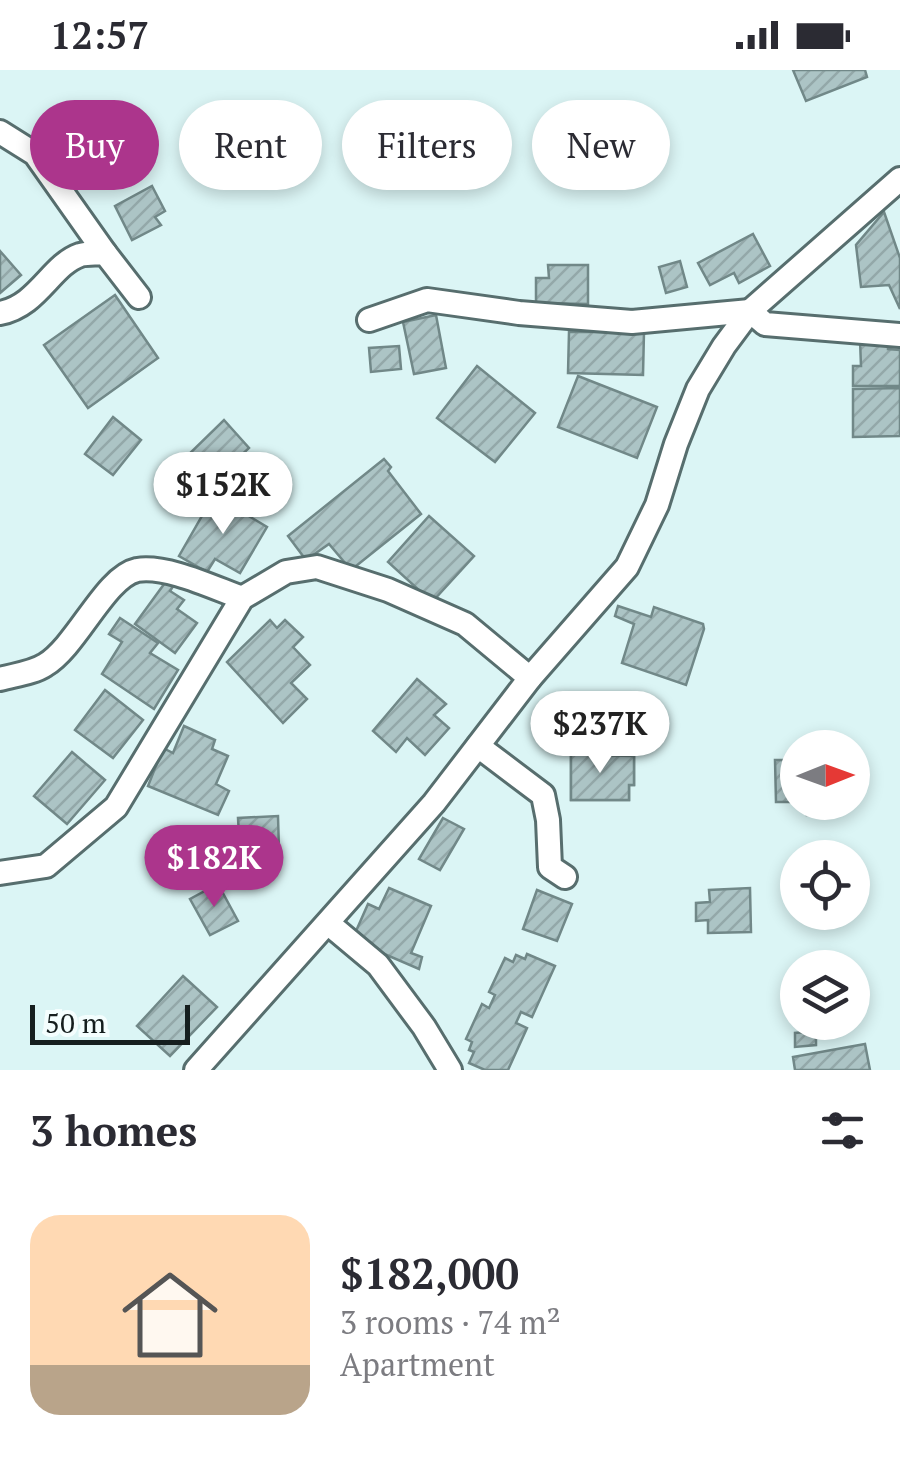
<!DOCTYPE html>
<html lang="en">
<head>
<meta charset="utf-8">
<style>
	body { margin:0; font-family:"PT Serif",serif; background:#f2f2f3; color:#2b2b33; height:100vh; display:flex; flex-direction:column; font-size:38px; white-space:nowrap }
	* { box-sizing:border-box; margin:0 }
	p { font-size:32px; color:#7c7c81 }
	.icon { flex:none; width:55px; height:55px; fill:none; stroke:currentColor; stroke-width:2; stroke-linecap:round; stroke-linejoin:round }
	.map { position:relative; height:1000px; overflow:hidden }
	.sheet { display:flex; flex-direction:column; background:#fff; flex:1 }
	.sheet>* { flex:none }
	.banner { position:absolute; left:30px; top:30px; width:840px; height:90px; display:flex; gap:20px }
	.needle { width:65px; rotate:89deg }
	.controls { position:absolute; left:780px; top:660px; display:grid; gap:20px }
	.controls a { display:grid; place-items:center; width:90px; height:90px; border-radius:50%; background:#fff; box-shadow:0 5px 15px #0003; font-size:50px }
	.scale { position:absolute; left:30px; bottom:25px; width:160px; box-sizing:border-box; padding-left:10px; border:5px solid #151e1e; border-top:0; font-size:28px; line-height:35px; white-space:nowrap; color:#151e1e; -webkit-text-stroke:8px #f4fefe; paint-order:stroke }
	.price { position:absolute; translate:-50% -85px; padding:0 22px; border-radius:35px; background:#fff; color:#222; font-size:32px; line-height:65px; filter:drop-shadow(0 2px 5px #0008) }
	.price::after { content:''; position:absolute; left:50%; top:60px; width:30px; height:22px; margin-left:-15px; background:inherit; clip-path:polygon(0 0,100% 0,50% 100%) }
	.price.selected { background:#ac358c; color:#fff }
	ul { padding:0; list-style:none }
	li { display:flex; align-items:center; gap:30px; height:250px; padding:0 30px }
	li+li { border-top:2px solid #e1e1e2 }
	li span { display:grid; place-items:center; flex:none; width:280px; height:200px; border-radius:30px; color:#555 }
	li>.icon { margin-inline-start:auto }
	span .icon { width:120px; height:120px; fill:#fffc; stroke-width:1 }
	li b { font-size:42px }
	h2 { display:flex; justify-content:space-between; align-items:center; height:120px; padding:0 30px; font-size:42px }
	.pill { padding:0 35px; border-radius:45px; background:#fff; box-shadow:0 5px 15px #0003; font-size:35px; line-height:90px }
	.pill.selected { background:#ac358c; color:#fff }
	.status { display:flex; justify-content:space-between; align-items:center; height:70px; padding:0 50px; background:#fff; direction:ltr }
	.status svg { height:28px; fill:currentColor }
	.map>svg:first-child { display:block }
</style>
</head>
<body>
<div class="status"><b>12:57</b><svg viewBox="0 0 49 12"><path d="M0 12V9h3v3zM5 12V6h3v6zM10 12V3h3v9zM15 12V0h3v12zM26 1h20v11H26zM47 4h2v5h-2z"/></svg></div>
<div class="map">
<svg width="900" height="1000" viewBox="0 0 900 1000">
	<defs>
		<pattern id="building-hatch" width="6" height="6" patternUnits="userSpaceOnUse" patternTransform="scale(2.5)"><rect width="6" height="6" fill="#acc4c5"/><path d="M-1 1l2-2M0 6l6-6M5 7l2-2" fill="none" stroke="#93a8a9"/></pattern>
	</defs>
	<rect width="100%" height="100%" fill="#dbf5f5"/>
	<g fill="url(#building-hatch)" stroke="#718888" stroke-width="2.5">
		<path d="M793,0H865L867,7L806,31Z"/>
		<path d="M89,56L113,95L69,120L47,81Z"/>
		<path d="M152,116L165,141L155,147L161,155L132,170L115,136Z"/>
		<path d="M884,142L900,188V239L889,215L861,217L856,175Z"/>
		<path d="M753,164L770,196L739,213L734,203L710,215L698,193Z"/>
		<path d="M0,181L21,205L0,223Z"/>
		<path d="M680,191L687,217L666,223L659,197Z"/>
		<path d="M548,195H588V234L536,233V208H549Z"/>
		<path d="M115,225L158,288L88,338L44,275Z"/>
		<path d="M436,245L446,298L414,304L403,252Z"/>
		<path d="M569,262H644L643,305L568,303Z"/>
		<path d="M860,270L888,271V279L900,280V316H853V296H861Z"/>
		<path d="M399,276L401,299L371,302L369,278Z"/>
		<path d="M477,296L535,343L495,392L437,348Z"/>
		<path d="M578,306L657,337L637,388L558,357Z"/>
		<path d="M900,318V366L853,367V319Z"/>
		<path d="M113,347L141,370L113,405L85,384Z"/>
		<path d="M224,350L249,378L209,416L184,389Z"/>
		<path d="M384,389L391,397L388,401L421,444L351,500L329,474L306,490L288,466Z"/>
		<path d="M214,425L267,457L240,503L215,489L207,502L179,486Z"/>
		<path d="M429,446L474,486L432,532L388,492Z"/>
		<path d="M170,506L176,512L170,521L184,530L177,539L197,553L175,583L135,554Z"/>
		<path d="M618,536L651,547L654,537L703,554L704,559L686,615L622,593L634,554L615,546Z"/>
		<path d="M120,548L158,573L150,583L178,600L154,639L102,604L122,572L109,564Z"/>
		<path d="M270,550L277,558L285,550L303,567L293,577L310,595L291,613L307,629L283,653L227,592Z"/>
		<path d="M417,609L446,634L434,645L449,658L425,685L407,668L396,682L373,661Z"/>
		<path d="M105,620L143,650L113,688L75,660Z"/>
		<path d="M184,656L215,670L212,679L228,686L216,714L229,721L218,745L148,716L163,678L173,683Z"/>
		<path d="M571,677H593L591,685L634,686V715H629V730H571Z"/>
		<path d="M571,677H593L591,685L634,686V715H629V730H571Z"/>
		<path d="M72,682L105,710L67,754L34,726Z"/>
		<path d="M775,690H798V732H776Z"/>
		<path d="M808,732H839L840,744L807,745Z"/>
		<path d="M278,746L279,780L240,783L238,748Z"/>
		<path d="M443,748L464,759L440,800L419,789Z"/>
		<path d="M218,814L238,851L210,865L190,829Z"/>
		<path d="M389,818L431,836L411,883L422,887L419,899L352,870L368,834L379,839Z"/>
		<path d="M750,818L751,862L708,863V850L696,851V833L710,832L709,820Z"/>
		<path d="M537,820L572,834L557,871L523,859Z"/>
		<path d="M527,884L555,896L532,947L521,942L516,953L527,958L508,1000H485L469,993L474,982L469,980L472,972L466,969L482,934L489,938L495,925L489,922L505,888L513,892L516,885L525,889Z"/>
		<path d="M183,906L217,937L170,986L137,956Z"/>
		<path d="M816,961V975L795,977V963Z"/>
		<path d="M865,974L870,1000H795L793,987Z"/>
	</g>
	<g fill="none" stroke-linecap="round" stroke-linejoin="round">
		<g stroke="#576e6e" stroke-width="28">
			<g id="minor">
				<path d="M0,62L35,84L105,183"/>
				<path d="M0,243C38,236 51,195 80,185C87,183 97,184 105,183L139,227"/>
				<path d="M369,250L427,230L519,243L632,252L750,241L765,254L900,265"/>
				<path d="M0,609C14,605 33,603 45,595C77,576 105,507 137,500C167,495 214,518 242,528"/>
				<path d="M478,676L543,725L548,750L550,797L565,807"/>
				<path d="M0,803L46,796L116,737L242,528L286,502L317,497L388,520L465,554L530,608"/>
				<path d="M329,854L378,895L424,957L450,1000"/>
				<path d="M196,1000L434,733L530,608L627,497L657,435L676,374L698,319L724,276L750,241L900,109"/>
			</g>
		</g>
		<use href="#minor" stroke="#fff" stroke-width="22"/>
	</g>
</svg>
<div class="controls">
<a><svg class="needle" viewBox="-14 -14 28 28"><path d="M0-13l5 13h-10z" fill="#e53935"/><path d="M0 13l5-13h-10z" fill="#7c7c81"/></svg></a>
<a><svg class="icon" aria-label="locate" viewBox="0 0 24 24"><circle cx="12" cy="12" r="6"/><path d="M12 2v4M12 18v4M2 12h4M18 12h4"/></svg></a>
<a><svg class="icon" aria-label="layers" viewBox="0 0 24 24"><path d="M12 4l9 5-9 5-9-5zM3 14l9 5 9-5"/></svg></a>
</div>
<div class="scale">50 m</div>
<b class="price" style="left:223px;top:467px">$152K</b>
<b class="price" style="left:600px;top:706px">$237K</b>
<b class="price selected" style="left:214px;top:840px">$182K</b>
<div class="banner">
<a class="pill selected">Buy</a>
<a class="pill">Rent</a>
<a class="pill">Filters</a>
<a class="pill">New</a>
</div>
</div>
<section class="sheet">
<h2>3 homes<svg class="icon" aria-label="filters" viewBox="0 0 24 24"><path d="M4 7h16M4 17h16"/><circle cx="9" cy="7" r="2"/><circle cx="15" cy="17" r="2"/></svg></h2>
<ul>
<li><span style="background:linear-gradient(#ffd9b3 75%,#b9a48a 0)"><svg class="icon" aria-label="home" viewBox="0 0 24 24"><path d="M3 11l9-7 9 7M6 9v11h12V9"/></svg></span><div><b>$182,000</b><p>3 rooms · 74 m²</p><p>Apartment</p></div></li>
</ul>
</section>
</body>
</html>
